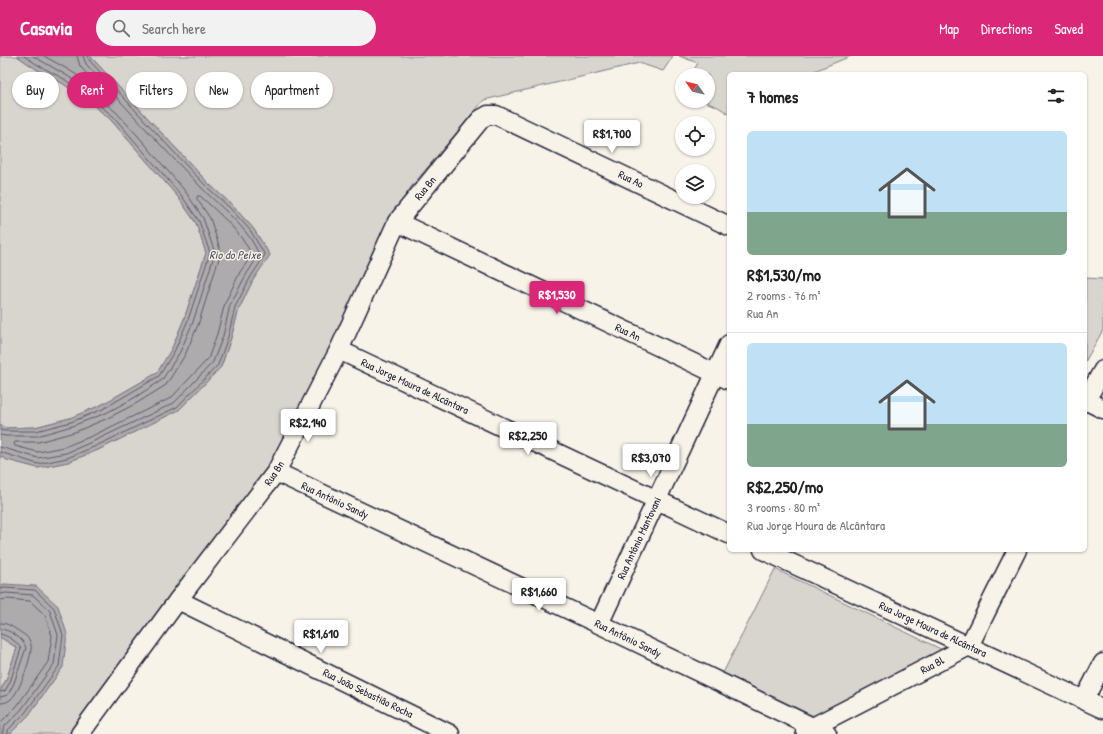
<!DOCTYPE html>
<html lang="en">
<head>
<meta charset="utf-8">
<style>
	body { margin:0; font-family:"Patrick Hand",sans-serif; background:#f2f2f2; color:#222; height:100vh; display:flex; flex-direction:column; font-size:15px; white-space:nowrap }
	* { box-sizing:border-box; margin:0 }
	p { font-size:13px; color:#767676 }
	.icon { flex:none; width:22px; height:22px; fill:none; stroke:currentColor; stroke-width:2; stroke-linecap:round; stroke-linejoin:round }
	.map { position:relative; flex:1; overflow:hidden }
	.drawer { position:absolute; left:727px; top:16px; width:360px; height:480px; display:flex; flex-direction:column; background:#fff; border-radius:6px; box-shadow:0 1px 3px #0004 }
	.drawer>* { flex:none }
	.hud { position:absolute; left:12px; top:16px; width:380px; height:36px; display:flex; gap:8px }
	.needle { width:26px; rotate:304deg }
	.buttons { position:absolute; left:675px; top:12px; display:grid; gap:8px }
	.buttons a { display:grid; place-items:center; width:40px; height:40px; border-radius:50%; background:#fff; box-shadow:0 1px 3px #0004; font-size:20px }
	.price { position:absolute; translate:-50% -34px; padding:0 9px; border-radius:4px; background:#fff; color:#222; font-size:13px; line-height:26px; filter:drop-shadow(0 1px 2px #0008) }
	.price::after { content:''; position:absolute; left:50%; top:24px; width:12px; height:9px; margin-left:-6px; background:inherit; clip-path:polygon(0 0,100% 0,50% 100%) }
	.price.active { background:#db2777; color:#fff }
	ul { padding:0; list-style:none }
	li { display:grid; align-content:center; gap:8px; height:212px; padding:0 20px }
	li+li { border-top:1px solid #e0e0e0 }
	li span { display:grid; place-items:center; height:124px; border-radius:6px; color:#555 }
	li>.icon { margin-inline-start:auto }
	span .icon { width:72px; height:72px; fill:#fffc; stroke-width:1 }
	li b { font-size:17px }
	h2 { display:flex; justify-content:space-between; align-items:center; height:48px; padding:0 20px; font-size:17px }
	.chip { padding:0 14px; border-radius:18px; background:#fff; box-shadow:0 1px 3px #0004; font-size:14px; line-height:36px }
	.chip.active { background:#db2777; color:#fff }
	header { display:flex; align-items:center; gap:24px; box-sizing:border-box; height:56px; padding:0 20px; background:#db2777; color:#fff }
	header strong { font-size:19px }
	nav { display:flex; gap:22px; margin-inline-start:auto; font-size:14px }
	.search { width:280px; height:36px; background:#f2f2f2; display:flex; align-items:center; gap:10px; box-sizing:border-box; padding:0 14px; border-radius:22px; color:#767676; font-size:15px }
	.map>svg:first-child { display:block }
</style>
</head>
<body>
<header>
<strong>Casavia</strong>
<div class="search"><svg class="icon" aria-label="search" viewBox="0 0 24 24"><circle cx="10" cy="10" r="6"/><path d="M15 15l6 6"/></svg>Search here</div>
<nav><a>Map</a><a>Directions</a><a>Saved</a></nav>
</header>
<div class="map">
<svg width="1103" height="678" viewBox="0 0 1103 678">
	<rect width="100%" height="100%" fill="#f7f3e8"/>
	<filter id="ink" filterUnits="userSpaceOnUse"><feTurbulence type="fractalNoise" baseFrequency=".025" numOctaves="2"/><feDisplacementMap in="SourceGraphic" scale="8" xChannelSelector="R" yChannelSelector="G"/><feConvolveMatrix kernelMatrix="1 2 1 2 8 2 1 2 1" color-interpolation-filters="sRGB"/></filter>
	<g filter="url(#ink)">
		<g fill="#d8d5cf" stroke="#7d7c85">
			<path d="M0,0H17L36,13L62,27L87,44L110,63L178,141L196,167L206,197L184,263L172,292L157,317L101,349L70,362L35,371L5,372L0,369Z"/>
			<path d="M90,0H673L663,15L639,7L484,44L411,131L380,181L303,354L275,402L71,678H10L28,660L63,611L4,528L0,530V400L8,404L38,412L68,406L98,394L179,354L221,311L231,282L239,253L253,224L270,199L253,172L231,148L209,128L186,103Z"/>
			<path d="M679,0H851L807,18H729V58L718,51L703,45H708V19H691L698,7Z"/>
			<path d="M1085,222L1103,223V274L1085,306Z"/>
			<path d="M775,513L949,597L821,664L723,617Z"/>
			<path d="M0,581L17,592L6,624L0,635Z"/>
		</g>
		<g fill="#aeabad" stroke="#76747f">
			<path d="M17,0H90L186,103L209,128L231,148L253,172L270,199L253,224L239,253L231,282L221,311L179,354L98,394L68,406L38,412L7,404L0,400V369L5,372L35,371L70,362L101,349L157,317L172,292L184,263L206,197L196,167L178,141L110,63L87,44L62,27L36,13Z"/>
			<path d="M4,528L36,530L58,550L67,578L63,611L28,660L10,678H0V635L6,624L17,592L0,581V530Z"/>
		</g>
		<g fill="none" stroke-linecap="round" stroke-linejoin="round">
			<g stroke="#5a5969" stroke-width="1">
				<path d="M44,0L69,14L92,29H94V26L80,10L77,0"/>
				<path d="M198,140H200C220,158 240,175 252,199L240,216L225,247L217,278L208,303L171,342L92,380L64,391L38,396L15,390L14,388L15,386H38L75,376L108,362L137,347L166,329L185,299L198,269L220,199V193L210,162L197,143Z"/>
				<path d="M0,374L5,375H36L71,366L103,353L159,320L175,294L188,264L210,197L199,165L181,139L113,60L89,41L64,23L38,9L24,0"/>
				<path d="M0,379L5,380H37L72,370L106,357L134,342L162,324L180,296L193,266L215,197L203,162L185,135L138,80L116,56L93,37L66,19L33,0"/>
				<path d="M0,391L38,402L66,397L94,385L174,347L213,306L223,280L230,249L246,219L259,199C248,170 218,150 198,128C160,89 123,48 86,8L83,0"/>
				<path d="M0,396L38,408L67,402L96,390L177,351L218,309L228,281L235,251L250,222L265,199L250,174L229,151L207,131L183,106L89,4L88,0"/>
				<path d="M0,533L5,532L35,534L54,552L63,579L59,610L25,657L8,674V678"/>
				<path d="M0,538L6,537L33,539L50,555L58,579L54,608L21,654L4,671L2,678"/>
				<path d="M0,544L7,543L30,545L45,559L52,580L48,606L17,650L0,667"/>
				<path d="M0,567C7,567 11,570 17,574C23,578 30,581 31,589C33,599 19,637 11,643C8,646 4,647 0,647"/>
				<path d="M0,573C9,573 24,583 26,592L14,627L8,639L0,641"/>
				<path d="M0,578C7,579 18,586 21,593L10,626L5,635L0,636"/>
			</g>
			<g stroke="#22223b" stroke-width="21">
				<g id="minor">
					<path d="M397,166L729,324"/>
					<path d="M339,294L729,478"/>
					<path d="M1085,344L1103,353"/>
					<path d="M1085,346L1103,314"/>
					<path d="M276,416L599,568L827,678"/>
					<path d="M763,494L1103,653"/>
					<path d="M178,544L450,678"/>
					<path d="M599,568L729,288"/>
					<path d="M1084,644L1103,607"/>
					<path d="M805,675L969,590L1017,494"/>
					<path d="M80,678L178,544L276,416L339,294L397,166L481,63L488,59H496L729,170"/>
				</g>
			</g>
			<use href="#minor" stroke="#f7f3e8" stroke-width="18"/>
		</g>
	</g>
	<g text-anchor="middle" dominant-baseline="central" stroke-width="3" stroke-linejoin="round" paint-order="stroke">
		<g font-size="11" fill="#22223b" stroke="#f7f3e8">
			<text transform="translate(631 123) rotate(25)">Rua Ao</text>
			<text transform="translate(425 132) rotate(-51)">Rua Bn</text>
			<text transform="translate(628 276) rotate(25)">Rua An</text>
			<text transform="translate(415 330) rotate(25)">Rua Jorge Moura de Alcântara</text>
			<text transform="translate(274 417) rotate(-57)">Rua Bn</text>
			<text transform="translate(335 444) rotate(25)">Rua Antônio Sandy</text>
			<text transform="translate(639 482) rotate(-65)">Rua Antônio Mantovani</text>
			<text transform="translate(933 573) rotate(25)">Rua Jorge Moura de Alcântara</text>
			<text transform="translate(628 582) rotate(26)">Rua Antônio Sandy</text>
			<text transform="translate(932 609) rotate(-28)">Rua Bl</text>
			<text transform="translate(368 637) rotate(26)">Rua João Sebastião Rocha</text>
		</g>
		<g font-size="12" font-style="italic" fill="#535263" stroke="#f7f3e8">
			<text x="235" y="198">Rio do Peixe</text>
		</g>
	</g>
</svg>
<div class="buttons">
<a><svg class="needle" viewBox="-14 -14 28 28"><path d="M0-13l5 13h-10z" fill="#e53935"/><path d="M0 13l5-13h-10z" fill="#767676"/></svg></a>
<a><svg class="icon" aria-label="locate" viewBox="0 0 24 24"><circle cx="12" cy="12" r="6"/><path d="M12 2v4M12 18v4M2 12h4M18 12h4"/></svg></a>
<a><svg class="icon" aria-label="layers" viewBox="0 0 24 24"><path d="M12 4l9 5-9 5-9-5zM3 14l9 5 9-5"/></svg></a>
</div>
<b class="price" style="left:612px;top:98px">R$1,700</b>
<b class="price active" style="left:557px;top:259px">R$1,530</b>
<b class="price" style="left:308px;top:387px">R$2,140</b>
<b class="price" style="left:528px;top:400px">R$2,250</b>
<b class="price" style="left:651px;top:422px">R$3,070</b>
<b class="price" style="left:539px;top:556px">R$1,660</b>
<b class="price" style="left:321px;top:598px">R$1,610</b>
<div class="hud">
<a class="chip">Buy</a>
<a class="chip active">Rent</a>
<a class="chip">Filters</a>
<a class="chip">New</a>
<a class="chip">Apartment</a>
</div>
<section class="drawer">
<h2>7 homes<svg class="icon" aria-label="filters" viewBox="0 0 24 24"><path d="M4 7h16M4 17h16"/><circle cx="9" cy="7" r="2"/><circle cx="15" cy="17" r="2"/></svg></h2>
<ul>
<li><span style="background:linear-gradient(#bfe0f5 65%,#7fa58c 0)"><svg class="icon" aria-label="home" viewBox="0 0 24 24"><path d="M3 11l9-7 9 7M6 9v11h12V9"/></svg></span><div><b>R$1,530/mo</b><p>2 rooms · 76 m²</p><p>Rua An</p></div></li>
<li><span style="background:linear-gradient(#bfe0f5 65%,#7fa58c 0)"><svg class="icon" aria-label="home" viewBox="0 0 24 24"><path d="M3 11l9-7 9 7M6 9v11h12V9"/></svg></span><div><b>R$2,250/mo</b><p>3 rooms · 80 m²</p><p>Rua Jorge Moura de Alcântara</p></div></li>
</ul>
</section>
</div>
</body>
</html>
